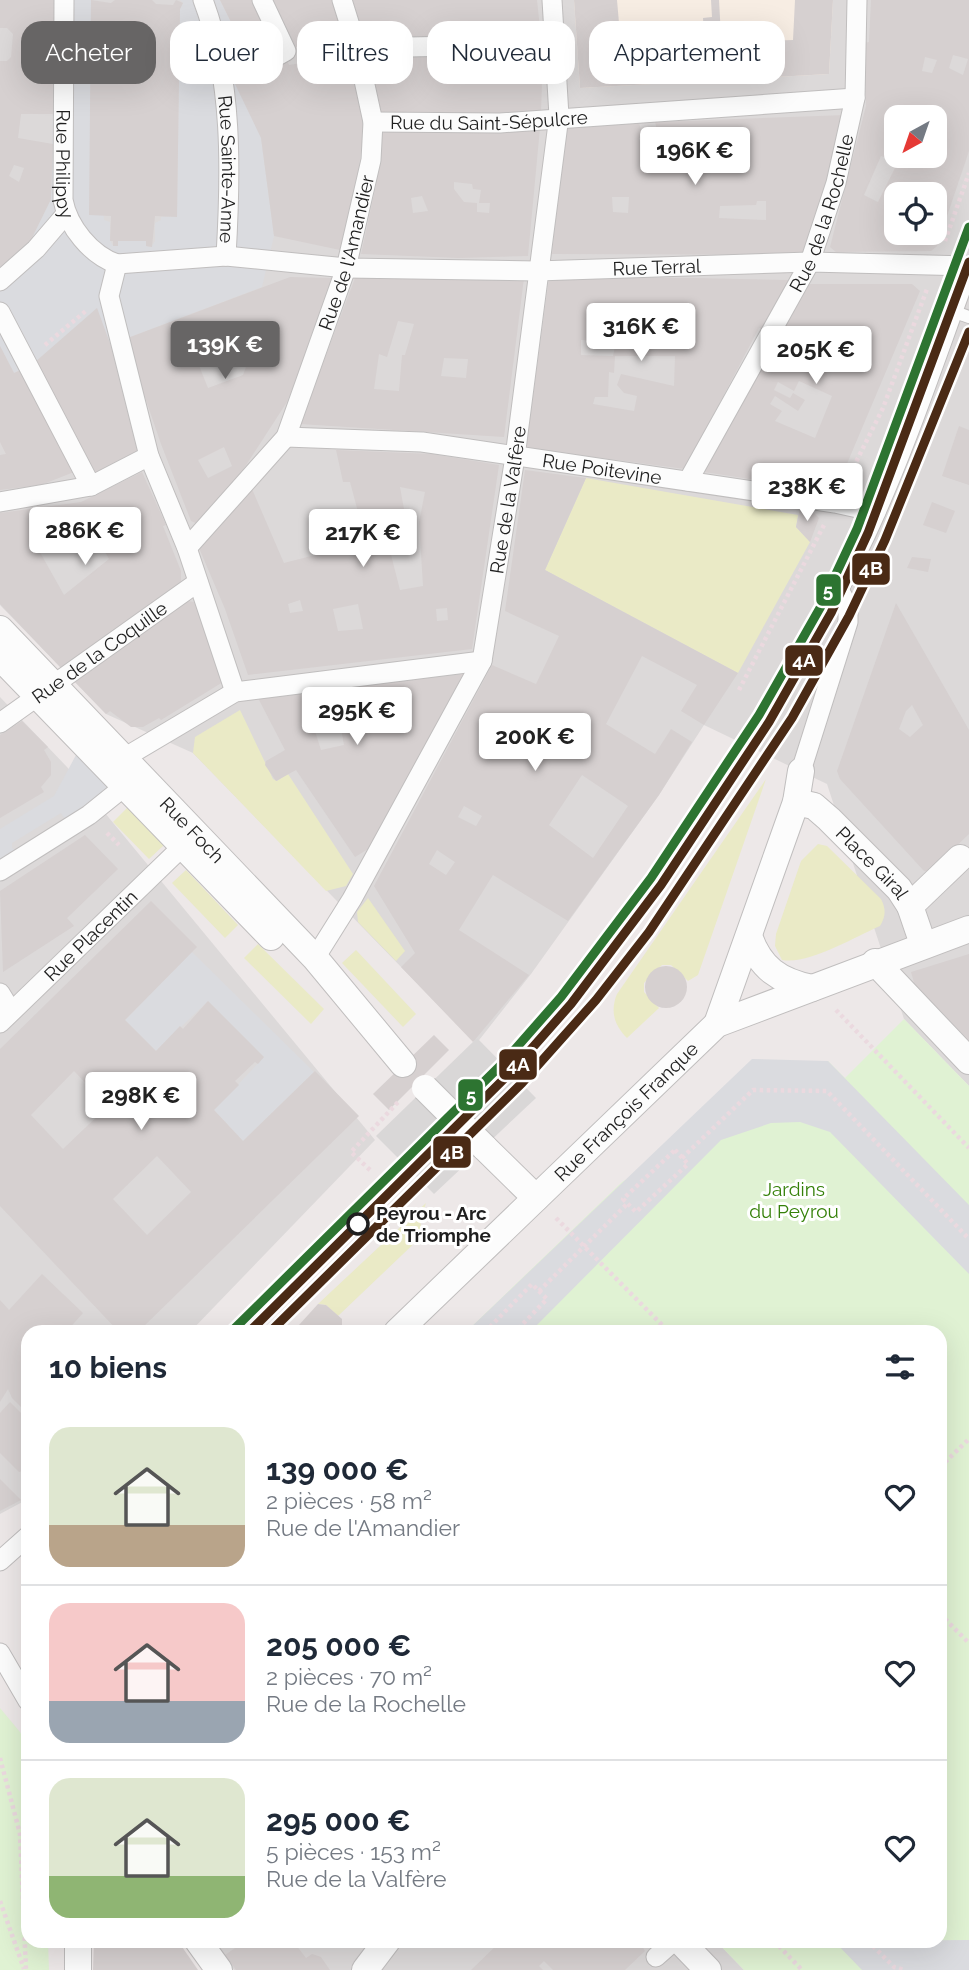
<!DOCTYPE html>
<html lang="fr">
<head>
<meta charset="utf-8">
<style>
	body { margin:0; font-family:Raleway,sans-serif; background:#f6f6f7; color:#1f2937; height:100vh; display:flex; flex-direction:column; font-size:26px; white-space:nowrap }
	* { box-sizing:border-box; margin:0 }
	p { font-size:23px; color:#747a83 }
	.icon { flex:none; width:38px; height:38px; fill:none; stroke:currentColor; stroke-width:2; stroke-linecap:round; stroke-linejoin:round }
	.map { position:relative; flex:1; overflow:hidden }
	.sheet { position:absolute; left:21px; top:1325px; width:926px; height:623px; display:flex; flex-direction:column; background:#fff; border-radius:21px; box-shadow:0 7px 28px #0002 }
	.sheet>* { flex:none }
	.guide { position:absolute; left:21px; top:21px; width:928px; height:63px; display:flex; gap:14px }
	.needle { width:46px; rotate:220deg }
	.buttons { position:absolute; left:884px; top:105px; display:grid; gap:14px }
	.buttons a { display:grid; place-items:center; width:63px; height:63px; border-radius:14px; background:#fff; box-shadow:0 7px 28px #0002; font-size:35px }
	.price { position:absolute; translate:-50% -60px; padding:0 16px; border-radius:7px; background:#fff; color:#222; font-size:23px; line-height:46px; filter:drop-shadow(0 2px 4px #0008) }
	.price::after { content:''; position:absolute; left:50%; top:42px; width:21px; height:16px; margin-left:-10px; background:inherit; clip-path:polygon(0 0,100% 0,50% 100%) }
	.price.on { background:#676565; color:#fff }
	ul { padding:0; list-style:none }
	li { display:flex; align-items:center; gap:21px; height:175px; padding:0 28px }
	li+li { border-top:2px solid #e0e1e3 }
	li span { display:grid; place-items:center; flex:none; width:196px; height:140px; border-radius:21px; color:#555 }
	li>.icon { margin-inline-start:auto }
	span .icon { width:84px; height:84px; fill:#fffc; stroke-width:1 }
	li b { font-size:30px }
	h2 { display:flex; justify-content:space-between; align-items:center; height:84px; padding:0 28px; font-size:30px }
	.tag { padding:0 24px; border-radius:21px; background:#fff; box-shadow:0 7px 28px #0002; font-size:24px; line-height:63px }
	.tag.on { background:#676565; color:#fff }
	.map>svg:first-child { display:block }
</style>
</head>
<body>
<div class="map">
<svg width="969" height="1970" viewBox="0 0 969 1970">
	<rect width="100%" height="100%" fill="#ede8e8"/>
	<g fill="#dcd9d9" fill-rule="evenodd">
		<path d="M0,0H969V1086L904,1019L827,784L704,725L659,795L531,974L476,1044L193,753L106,714L0,605ZM896,117H934V156H896ZM896,194H934V233H896Z"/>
		<path d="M0,697L67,767L375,1140L190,1332H28V1499L0,1514Z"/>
		<path d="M213,1941H716L744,1970H234Z"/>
	</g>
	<path fill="#f7ede3" d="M574,0H833L829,74L580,88Z"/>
	<g fill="#eaeac6">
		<path d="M586,478L798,515L796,527L810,542L738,673L545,570Z"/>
		<path d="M240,710L273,779L277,781L288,774L353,874L346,886L326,891L193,753L195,737Z"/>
		<path d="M766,779L698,975L688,981L671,965H662L644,983V992L659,1008L627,1038C614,1025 610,1011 617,994Z"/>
		<path d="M128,807L164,845L149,859L113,822Z"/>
		<path d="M818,844L827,846L881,899C886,909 886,916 880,926C854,937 809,965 782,960L775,946L776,934L801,861Z"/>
		<path d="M186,870L238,925L225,938L172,883Z"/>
		<path d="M368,898L405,951L396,961L358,922L357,912Z"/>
		<path d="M258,944L324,1009L311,1024L244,958Z"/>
		<path d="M356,950L416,1014L403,1027L342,963Z"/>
		<path d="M426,1203L420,1221L423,1235L338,1316L326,1305L318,1304Z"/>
	</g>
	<g fill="#e0f2d3">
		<path d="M904,1019L969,1086V1970H744L716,1941H940V1332H466L622,1182L828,1061L845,1078Z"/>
		<path d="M0,1708L20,1732L28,1748V1941H48L49,1970H0Z"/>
	</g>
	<g fill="#dadbdf" fill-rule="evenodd">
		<path d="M55,0H91L104,220L110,222V240L113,246H118V241H146L147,246L151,247L155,241V223L161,220V217L177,216L180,9L183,3L180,0H220L233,26L261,138L274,236L262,287L125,339L109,342L97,309L34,363L14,373L0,346V271L29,244L51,199Z"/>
		<path d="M83,742L125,786L0,871V829L54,796ZM61,813L66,821L18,852L12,848V843Z"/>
		<path d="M192,952L314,1072L243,1141L214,1110L264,1057L208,1001L156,1051L125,1020Z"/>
		<path d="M752,1059L828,1061L969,1205V1274L830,1132L800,1122L771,1123L721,1140L530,1332H466Z"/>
		<path d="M969,1940V1970H862L834,1941Z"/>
	</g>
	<path fill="#d9d7d7" d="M477,1038L536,1098L434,1194L376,1136Z"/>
	<g fill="#d6d0d0" fill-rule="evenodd">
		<path d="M0,0H55L54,114H21L18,138L53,144L51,199L29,244L0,271V61H7L11,57L13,34L7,28H0ZM14,165L24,168L19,182L9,176Z"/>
		<path d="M91,0L111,3L115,0H152L156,4L173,5L176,0L183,3L180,9L177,217L155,216L152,247L146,246V241H118V246H113V241H110L111,216L89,215Z"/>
		<path d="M220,0H255L280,48L244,67L233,26Z"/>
		<path d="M269,0H332L344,38L335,39V43L293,47Z"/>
		<path d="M351,0H537L541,38L364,42Z"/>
		<path d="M574,0H617L621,46L793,40L795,0H833L829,74L580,88Z"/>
		<path d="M711,0H719L721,36L704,37L703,18L712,17Z"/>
		<path d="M871,0H969V151L937,246L931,251L836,252L830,247L866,106L864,43L869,42ZM953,55L968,59L963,75L949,68ZM925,57L937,60L932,73L922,71ZM929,109L942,116L938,125L934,124V156H896V117H924ZM881,156L898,162L878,202L864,195ZM896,194H934V233H896Z"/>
		<path d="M543,52L541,112L484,116L381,112L369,55Z"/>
		<path d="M285,55L289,65L349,55L364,126L359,168L340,250L274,236L261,138L235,84Z"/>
		<path d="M846,115L832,168L804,255L552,254L565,127L639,123L643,137L639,138L641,145L660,141L655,122ZM612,197H629L628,213L613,212ZM757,201H766V220L719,218L720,206L756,205Z"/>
		<path d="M540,128L528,256L459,258L361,254L376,185L381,130ZM454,182L472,184L473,189L481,190L479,203H490L489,213L477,212V203L464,202L454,189ZM422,196L428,211L413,213L411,198Z"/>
		<path d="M290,277L332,278L306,355L287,402L241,473L198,524L191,521L161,444L125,339ZM234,338L246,367L243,375L208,388L194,353ZM224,447L232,466L208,478L198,460Z"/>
		<path d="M355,278H524L504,437L300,424ZM398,321L414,324L405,355H402L399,391L374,389L379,354L387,357ZM444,358L468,359L466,378L441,376Z"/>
		<path d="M549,278H695L789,280L762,329L759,328L685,469L526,448ZM581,340L616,342L613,356L581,355ZM615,356H675L674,386L621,374L617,385L624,393L637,396L634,411L593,404L595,397H608L609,372L614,373Z"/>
		<path d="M807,284H912L920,291L838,485L826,491L704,472ZM800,346L814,356L818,348L832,355L829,362L814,356L811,360L798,352ZM799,381L832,396L815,438L775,421L782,411L770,404L775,396L798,411L805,400L793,393L790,398L774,390L778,382L794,391Z"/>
		<path d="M97,308L118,365L139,454L95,477L34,363Z"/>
		<path d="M0,346L14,373L21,370L74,472L41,485L0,490V455L6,454L0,442Z"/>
		<path d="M959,426L969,430V485L942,476Z"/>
		<path d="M336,450L432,454L499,465L472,649L248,675L225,609L199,548L252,489L284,563L366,542L350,482H343ZM400,487L425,492L419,522L423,586L400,590L387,539L408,531ZM300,600L303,611L290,613L288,604ZM358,604L363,629L338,631L333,609ZM447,608L448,620L437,621L436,609Z"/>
		<path d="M525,470L586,478L545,570L738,673L704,725L681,711L697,685L642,656L606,724L655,754L671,729L692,742L659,795L568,921L493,875L459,930L529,975L473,1042L401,967L415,953L374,886L492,665L536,684L559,636L505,611ZM582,775L628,806L593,858L549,825ZM464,806L482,816L476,826L458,817ZM437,850L455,862L446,875L429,864Z"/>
		<path d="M142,472L166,525L163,526L181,571V582L63,667H60L0,604V513L81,502ZM81,508L109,559L64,595L32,538Z"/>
		<path d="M932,502L955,511L946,533L923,525Z"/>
		<path d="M800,508L812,511L819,518L810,542L796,527Z"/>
		<path d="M912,557L931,559L928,572L907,568Z"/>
		<path d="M187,601L194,602L223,682L161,720L159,718L143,727H131L110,711L106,714L75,682Z"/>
		<path d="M896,603L969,730V834L929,872L924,871L840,779L837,771ZM912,705L923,725L910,737L899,729L906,711Z"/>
		<path d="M463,674L412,773L368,849L355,857L296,770L276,781L265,765L266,761L285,750L258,698ZM340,723L344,745L321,750L314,728Z"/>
		<path d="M22,721L48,747L44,750L51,762V775L41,787L44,792L0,818V735Z"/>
		<path d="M85,835L118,869L67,918L74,926L3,972L0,891Z"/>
		<path d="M151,901L197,947L125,1020L156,1051L180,1026L183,1029L208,1001L264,1057L258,1064L255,1062L235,1081L239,1085L214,1110L243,1141L315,1071L359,1116L138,1332H119L0,1206V1049ZM74,1071L108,1106L63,1149L31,1115ZM157,1156L191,1192L147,1235L113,1199Z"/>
		<path d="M969,954V1045L917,993L911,972Z"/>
		<circle cx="666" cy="987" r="21"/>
		<path d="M434,1035L449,1050L389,1110L373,1094Z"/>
		<path d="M42,1274L83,1313L66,1332H28V1414L12,1398L8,1389L0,1402V1300L9,1310Z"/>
		<path d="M318,1304L326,1305L342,1319V1332H300L299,1325Z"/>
		<path d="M10,1402L28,1420V1469L19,1472L0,1453V1413Z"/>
		<path d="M0,1479L21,1500L0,1511Z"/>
		<path d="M94,1941H178L198,1970H93Z"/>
		<path d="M245,1941H293L306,1958L312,1954L321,1957L330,1970H236L225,1955Z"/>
		<path d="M501,1941H627L629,1944L639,1941L645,1951L625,1970H553L544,1961L539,1966L543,1970H471Z"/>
	</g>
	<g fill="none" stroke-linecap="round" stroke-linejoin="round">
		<path stroke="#c4c0c0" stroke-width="19" stroke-dasharray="19 10" stroke-linecap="butt" d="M407,1167L507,1069"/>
		<g stroke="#c0bebe" stroke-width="14">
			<path id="service" d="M952,311L969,317"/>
		</g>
		<g stroke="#c0bebe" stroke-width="21">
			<g id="pedestrian">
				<path id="s1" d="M64,0L63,200C68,227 91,255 117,264L226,256L346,268L537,271L810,262L969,266"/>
				<path id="s2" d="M203,0C233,79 231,173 226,256"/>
				<path d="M357,48L555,44"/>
				<path d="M247,73L286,51L262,0"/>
				<path id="s3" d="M373,122L500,123L855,98"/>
				<path d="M117,264L109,296L149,456L187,548L235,692"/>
				<path d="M0,281L36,249L66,214"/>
				<path d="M0,312L91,486"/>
				<path id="s4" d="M286,437L422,442L835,503L876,512"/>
				<path id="s5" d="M688,481L810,262L836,183L855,98L857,0"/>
				<path d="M0,502L91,486L149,456"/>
				<path id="s6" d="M187,548L286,437L346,268L371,160L373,122L357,48L342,0"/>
				<path id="s7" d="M0,723L198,582"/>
				<path d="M124,758L235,692L482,661"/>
				<path d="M801,771L848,622V606L839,590"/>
				<path d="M0,871L89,815L125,786"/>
				<path id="s8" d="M315,958L352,899L482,661L515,457L559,116L552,0"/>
				<path d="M0,993L11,1011"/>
				<path id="s9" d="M0,1023L182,847"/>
				<path d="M507,1069C582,988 646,900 707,809C766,720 821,631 866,534C906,448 936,356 969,267"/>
				<path d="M241,1332L407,1167"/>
				<path d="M0,1561L28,1536"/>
				<path d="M0,1653L28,1701"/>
				<path d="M656,1957L674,1941"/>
			</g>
		</g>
		<g stroke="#c0bebe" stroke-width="28">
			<g id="minor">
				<path id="s10" d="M0,629L315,958L403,1064"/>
				<path d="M0,657L271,937"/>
				<path id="s11" d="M796,802L814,806L829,819L899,889L910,906L923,944"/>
				<path d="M910,906L960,858"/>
				<path d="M749,936C760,968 779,981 812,988"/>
				<path d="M875,962L969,1061"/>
				<path d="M717,1024L796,802L801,771"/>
				<path d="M484,1147L536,1198"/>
				<path id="s12" d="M397,1332L717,1024L969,929"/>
				<path d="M78,1941V1970"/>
				<path d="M198,1941L219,1970"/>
				<path d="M680,1941L708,1970"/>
				<path d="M365,1970L387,1941"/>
			</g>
		</g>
		<g stroke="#ebd9df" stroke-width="4.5" stroke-dasharray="3.5 3.5" stroke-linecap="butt">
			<path d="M310,53L333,50"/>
			<path d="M945,241L969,173"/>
			<path d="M45,345L87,310"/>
			<path d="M847,480L883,408L927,289"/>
			<path d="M739,690L824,525"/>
			<path d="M107,833L119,845"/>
			<path d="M836,1010L969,1148"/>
			<path d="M675,1150L688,1164L636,1212L623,1199Z"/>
			<path d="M682,1158L753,1090L827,1091L969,1239"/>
			<path d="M370,1170L351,1152L399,1101"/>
			<path d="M556,1218L669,1332"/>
			<path d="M539,1291L628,1203"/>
			<path d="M485,1332L532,1284L547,1299L515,1332"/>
			<path d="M940,1467L969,1439"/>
			<path d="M940,1614L969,1643"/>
			<path d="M0,1758L20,1834L26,1970"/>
			<path d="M0,1901L24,1969"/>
			<path d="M774,1941L802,1970"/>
			<path d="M868,1941L894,1967L904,1970"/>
		</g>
		<use href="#service" stroke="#fcfcfc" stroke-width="12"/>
		<use href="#pedestrian" stroke="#fcfcfc" stroke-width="19"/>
		<use href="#minor" stroke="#fcfcfc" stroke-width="26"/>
		<g stroke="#c0bebe" stroke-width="28" stroke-linecap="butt">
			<path id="minor-bridge" d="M425,1088L484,1147"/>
		</g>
		<use href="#minor-bridge" stroke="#fcfcfc" stroke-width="26"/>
		<g stroke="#fff" stroke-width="14">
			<path id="tram-1" d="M231,1332L502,1064L561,997L651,878L759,715L820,608L857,529L969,227"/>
		</g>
		<g stroke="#fff" stroke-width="14">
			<path id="tram-2" d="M249,1332L511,1072L571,1004L661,885L769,722L831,613L868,533L969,262"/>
		</g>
		<g stroke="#fff" stroke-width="14">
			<path id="tram-3" d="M270,1332L522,1083L596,1000L649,932L792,718L849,616L885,540L969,332"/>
		</g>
		<use href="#tram-1" stroke="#2d7431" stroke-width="9"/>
		<use href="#tram-2" stroke="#4a2a15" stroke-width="9"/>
		<use href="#tram-3" stroke="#4a2a15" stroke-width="9"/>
	</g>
	<circle fill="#fff" stroke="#1f1f1f" stroke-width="3.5" cx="358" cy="1224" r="10"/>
	<g text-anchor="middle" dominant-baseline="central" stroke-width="6" stroke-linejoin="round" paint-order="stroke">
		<g font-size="19" fill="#1f1f1f" stroke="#fff">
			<text stroke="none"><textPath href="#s3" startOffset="116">Rue du Saint-Sépulcre</textPath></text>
			<text stroke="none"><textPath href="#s1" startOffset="164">Rue Philippy</textPath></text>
			<text stroke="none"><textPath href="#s2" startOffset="172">Rue Sainte-Anne</textPath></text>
			<text stroke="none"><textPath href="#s5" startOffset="301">Rue de la Rochelle</textPath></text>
			<text stroke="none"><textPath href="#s6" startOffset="343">Rue de l'Amandier</textPath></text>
			<text stroke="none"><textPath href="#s1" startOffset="828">Rue Terral</textPath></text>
			<text stroke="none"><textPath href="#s4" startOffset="318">Rue Poitevine</textPath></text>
			<text stroke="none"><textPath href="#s8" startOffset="504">Rue de la Valfère</textPath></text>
			<text stroke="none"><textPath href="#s7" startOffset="122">Rue de la Coquille</textPath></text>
			<text stroke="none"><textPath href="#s10" startOffset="278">Rue Foch</textPath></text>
			<text stroke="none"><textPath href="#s11" startOffset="100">Place Giral</textPath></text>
			<text stroke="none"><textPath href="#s9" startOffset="126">Rue Placentin</textPath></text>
			<text stroke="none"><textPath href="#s12" startOffset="318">Rue François Franque</textPath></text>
		</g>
		<g font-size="19" fill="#358109" stroke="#fff">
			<text x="794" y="1189">Jardins<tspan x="794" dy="22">du Peyrou</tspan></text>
		</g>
		<g font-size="19" font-weight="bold" fill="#1f1f1f" stroke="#fff" text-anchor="start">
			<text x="376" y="1213">Peyrou - Arc<tspan x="376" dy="22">de Triomphe</tspan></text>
		</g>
	</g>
	<g stroke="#fff" stroke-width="2.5">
		<rect x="851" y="552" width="40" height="34" rx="7" fill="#4a2a15"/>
		<rect x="815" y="573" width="27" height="34" rx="7" fill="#2d7431"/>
		<rect x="784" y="644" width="40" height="33" rx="7" fill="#4a2a15"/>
		<rect x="498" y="1048" width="40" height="33" rx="7" fill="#4a2a15"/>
		<rect x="457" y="1078" width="27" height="34" rx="7" fill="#2d7431"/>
		<rect x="432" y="1135" width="40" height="34" rx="7" fill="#4a2a15"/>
	</g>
	<g font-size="19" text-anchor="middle" font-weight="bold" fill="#fff">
		<text x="871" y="575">4B</text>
		<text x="828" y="597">5</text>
		<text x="804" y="667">4A</text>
		<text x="518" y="1071">4A</text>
		<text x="471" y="1102">5</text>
		<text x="452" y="1159">4B</text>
	</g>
</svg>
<div class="buttons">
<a><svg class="needle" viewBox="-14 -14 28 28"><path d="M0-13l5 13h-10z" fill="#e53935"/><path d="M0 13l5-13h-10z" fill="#747a83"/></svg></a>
<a><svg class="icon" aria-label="locate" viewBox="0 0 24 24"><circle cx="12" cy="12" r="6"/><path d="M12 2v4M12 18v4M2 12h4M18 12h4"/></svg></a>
</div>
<b class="price" style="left:695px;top:187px">196K €</b>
<b class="price" style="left:641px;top:363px">316K €</b>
<b class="price on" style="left:225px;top:381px">139K €</b>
<b class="price" style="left:816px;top:386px">205K €</b>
<b class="price" style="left:807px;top:523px">238K €</b>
<b class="price" style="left:85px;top:567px">286K €</b>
<b class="price" style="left:363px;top:569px">217K €</b>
<b class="price" style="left:357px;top:747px">295K €</b>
<b class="price" style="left:535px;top:773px">200K €</b>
<b class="price" style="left:141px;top:1132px">298K €</b>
<div class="guide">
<a class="tag on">Acheter</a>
<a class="tag">Louer</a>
<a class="tag">Filtres</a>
<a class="tag">Nouveau</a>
<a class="tag">Appartement</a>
</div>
<section class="sheet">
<h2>10 biens<svg class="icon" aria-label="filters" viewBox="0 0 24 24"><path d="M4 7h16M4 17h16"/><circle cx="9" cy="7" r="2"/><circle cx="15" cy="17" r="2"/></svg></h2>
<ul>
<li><span style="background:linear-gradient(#dfe7d0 70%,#b9a48a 0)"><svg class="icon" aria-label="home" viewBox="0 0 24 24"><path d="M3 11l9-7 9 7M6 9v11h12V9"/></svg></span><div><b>139 000 €</b><p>2 pièces · 58 m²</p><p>Rue de l'Amandier</p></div><svg class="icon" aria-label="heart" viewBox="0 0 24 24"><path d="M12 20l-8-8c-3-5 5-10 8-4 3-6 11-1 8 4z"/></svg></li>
<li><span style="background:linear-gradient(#f6c9c9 70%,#9aa5b1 0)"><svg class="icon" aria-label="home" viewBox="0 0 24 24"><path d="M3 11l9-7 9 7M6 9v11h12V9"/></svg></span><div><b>205 000 €</b><p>2 pièces · 70 m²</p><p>Rue de la Rochelle</p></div><svg class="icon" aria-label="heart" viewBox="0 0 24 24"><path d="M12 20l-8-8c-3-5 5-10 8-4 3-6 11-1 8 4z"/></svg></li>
<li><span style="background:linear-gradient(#dfe7d0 70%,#8fb573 0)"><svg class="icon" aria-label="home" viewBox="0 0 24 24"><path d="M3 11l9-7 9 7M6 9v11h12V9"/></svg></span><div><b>295 000 €</b><p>5 pièces · 153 m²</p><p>Rue de la Valfère</p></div><svg class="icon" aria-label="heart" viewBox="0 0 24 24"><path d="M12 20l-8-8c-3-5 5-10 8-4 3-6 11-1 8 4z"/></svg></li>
</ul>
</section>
</div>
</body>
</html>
